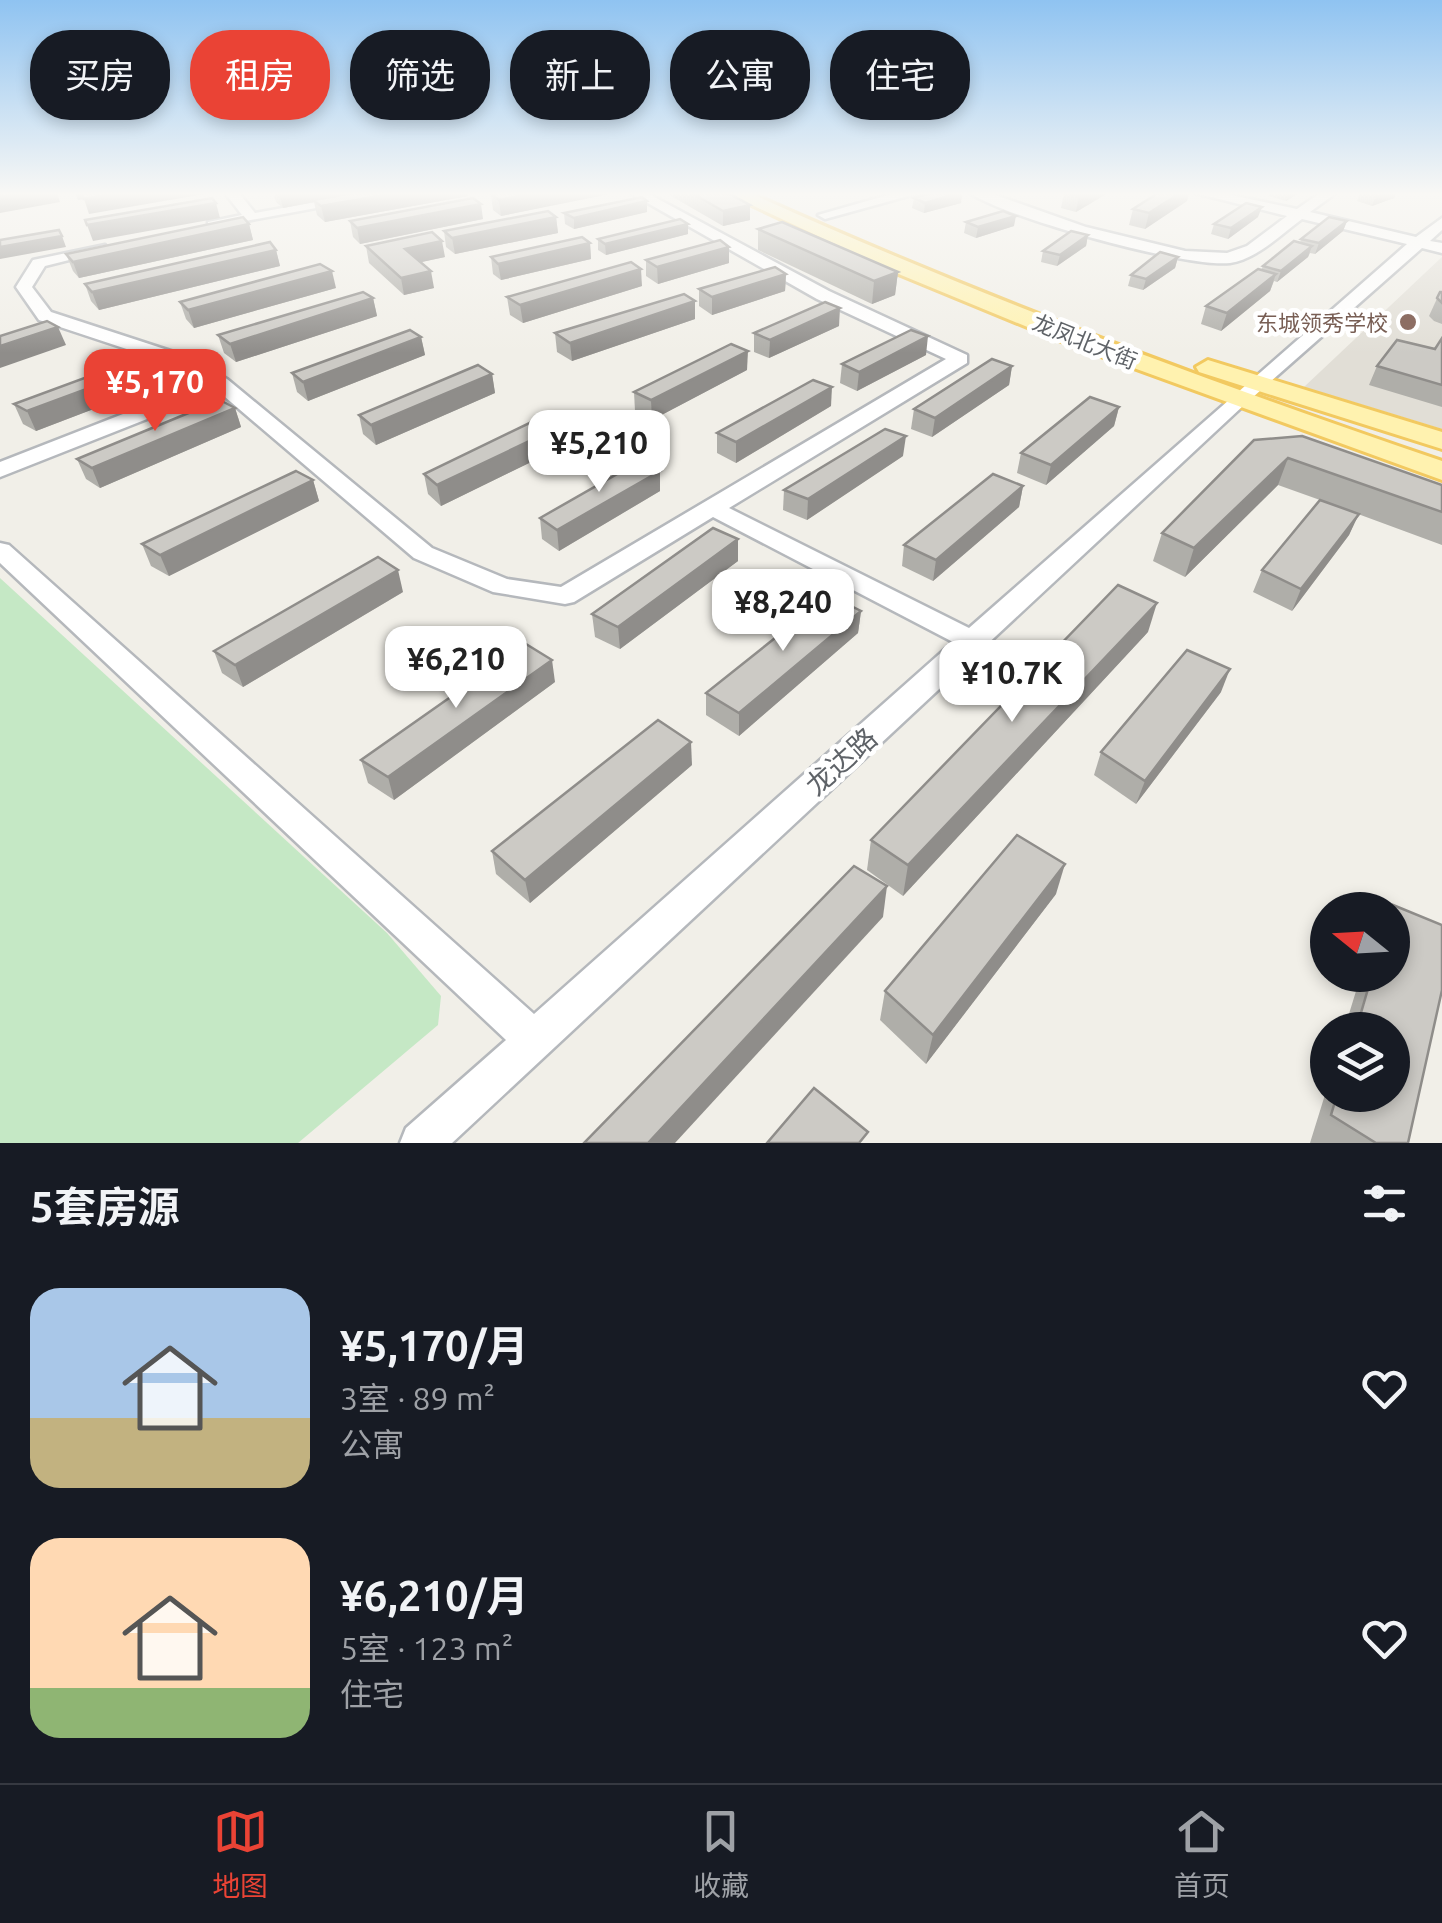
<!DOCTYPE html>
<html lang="zh">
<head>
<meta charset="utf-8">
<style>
	body { margin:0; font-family:Ubuntu,"Noto Sans SC",sans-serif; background:#20242c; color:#f1f3f6; height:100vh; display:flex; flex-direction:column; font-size:38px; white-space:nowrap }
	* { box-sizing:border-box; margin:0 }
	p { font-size:32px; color:#9ea1a6 }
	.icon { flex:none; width:55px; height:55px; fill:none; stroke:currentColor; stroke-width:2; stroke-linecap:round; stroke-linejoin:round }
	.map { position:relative; height:1143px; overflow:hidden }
	.side { display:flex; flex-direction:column; background:#171b24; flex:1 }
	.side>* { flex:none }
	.banner { position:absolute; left:30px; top:30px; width:1382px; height:90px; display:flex; gap:20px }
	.needle { width:65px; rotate:288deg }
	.tools { position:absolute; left:1310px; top:892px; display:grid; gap:20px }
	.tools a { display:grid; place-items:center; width:100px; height:100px; border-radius:50%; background:#171b24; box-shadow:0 5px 15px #0003; font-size:50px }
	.price { position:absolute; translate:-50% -85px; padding:0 22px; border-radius:20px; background:#fff; color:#222; font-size:32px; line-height:65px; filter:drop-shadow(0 2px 5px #0008) }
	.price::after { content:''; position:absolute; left:50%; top:60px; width:30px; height:22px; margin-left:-15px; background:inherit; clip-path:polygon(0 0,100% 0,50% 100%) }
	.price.current { background:#ea4335; color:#fff }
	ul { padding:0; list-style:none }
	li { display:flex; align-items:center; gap:30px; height:250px; padding:0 30px }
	li span { display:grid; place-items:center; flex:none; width:280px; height:200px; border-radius:30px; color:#555 }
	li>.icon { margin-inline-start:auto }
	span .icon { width:120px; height:120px; fill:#fffc; stroke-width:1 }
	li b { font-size:42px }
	h2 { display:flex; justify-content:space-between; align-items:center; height:120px; padding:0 30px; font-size:42px }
	.chip { padding:0 35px; border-radius:40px; background:#171b24; box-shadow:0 5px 15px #0003; font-size:35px; line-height:90px }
	.chip.current { background:#ea4335; color:#fff }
	.tab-bar { display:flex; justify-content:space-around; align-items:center; height:140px; border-top:2px solid #363941; background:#171b24; font-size:28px; color:#9ea1a6 }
	.tab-bar a { display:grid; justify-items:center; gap:5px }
	.tab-bar .current { color:#ea4335 }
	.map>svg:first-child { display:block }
</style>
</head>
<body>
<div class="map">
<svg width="1442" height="1143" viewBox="0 0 1442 1143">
	<rect width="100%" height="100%" fill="#f1efe8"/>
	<path fill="#e1ded6" d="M1442,257V429L1304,387Z"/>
	<path fill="#c5e8c5" d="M0,578L387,933L441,996L438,1025L298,1143H0Z"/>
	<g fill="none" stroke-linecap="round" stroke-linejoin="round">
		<g stroke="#b5b8bc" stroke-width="5">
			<g id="minor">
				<path d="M225,193H239L255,213L366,193H397L208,228V222L242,215Z"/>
				<path d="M630,193H647L829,291L967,355V363L729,508L969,628L1407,244L1302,219C1280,235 1257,259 1230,263C1186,268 1006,218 970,193H990L1086,227L1185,251L1227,253L1247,246L1287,216L1195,193H1222L1297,209L1320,193H1336L1310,212L1416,237L1442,218V230L1430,241L1442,243V253L1422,248L1244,405L452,1143H400L406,1128L506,1040L0,563V543L9,545L534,1014L953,642L713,517L574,602L565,604L493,592L414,558L218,391L0,477V462L205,382L181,367L39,320L16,287L33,260L105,245V251L45,266L32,287L51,312L195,359L227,379L432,548L507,579L561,587L946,359L817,299Z"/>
				<path d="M895,193H919L825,219L818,215Z"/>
			</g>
		</g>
		<g stroke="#f2c960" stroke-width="6">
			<g id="major">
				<path d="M726,193H750C976,295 1207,381 1442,461V480L1076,347L901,275Z"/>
				<path d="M1208,360L1442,432V449L1199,372L1196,367Z"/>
			</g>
		</g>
		<use href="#minor" fill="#fff" fill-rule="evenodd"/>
		<use href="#major" fill="#fff2af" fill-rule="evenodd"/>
	</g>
	<g fill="#afaea9">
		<path d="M273,193H467L468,196L325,222L317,215L314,202L283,208L276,202Z"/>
		<path d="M497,193H610L501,216L493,210L491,194Z"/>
		<path d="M666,193H728L750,220L723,226Z"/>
		<path d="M962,193L961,203L924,213L912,208L914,198Z"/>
		<path d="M1064,193H1108L1076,212L1061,208Z"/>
		<path d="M1158,193H1189L1187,201L1145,229L1129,225L1133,209Z"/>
		<path d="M1270,193H1299L1286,201L1269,196Z"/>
		<path d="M1360,193H1396L1394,198L1372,206L1357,201Z"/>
		<path d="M647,212L574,229L565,224L564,213Z"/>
		<path d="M556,217L558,233L455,254L446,247L444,231Z"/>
		<path d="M1258,217L1228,239L1211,234L1214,224Z"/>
		<path d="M483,219L360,244L353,237L350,221Z"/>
		<path d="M1347,221L1343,231L1315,254L1310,253L1308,257L1277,282L1274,281L1270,291L1221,331L1201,324L1206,306L1261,270L1263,266L1300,243L1301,239Z"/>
		<path d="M966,222L1014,226L976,238L964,233Z"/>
		<path d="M249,224L253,240L79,278L73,271L66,254Z"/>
		<path d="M688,224V234L606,255L598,250V239Z"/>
		<path d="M758,229L898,272L895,295L872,304L758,250Z"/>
		<path d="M1088,235L1086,246L1057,266L1041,262L1043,251Z"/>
		<path d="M590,243L591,259L501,280L493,274L491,257Z"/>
		<path d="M366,246L445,257L421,262L434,288L404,295L369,263Z"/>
		<path d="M276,250L280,266L99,310L91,301L85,284Z"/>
		<path d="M1178,257L1175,268L1143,290L1128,286L1131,275Z"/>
		<path d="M646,260L729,263L658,284L646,276Z"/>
		<path d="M786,274L785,291L712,315L699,306V289Z"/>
		<path d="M642,286L523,323L510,315L507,297Z"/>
		<path d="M336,288L194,328L186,319L180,302Z"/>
		<path d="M1440,292H1442V324L1434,321L1429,316Z"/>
		<path d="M373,298L377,316L236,362L224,353L218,335Z"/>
		<path d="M695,301V319L572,361L557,352L555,333Z"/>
		<path d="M839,326L769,358L754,352V333Z"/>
		<path d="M421,337L425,355L308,401L297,392L292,373Z"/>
		<path d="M1442,338V407L1369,385L1377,366L1435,349Z"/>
		<path d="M926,355L857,391L840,383L842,364Z"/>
		<path d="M1012,366L1009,385L932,437L911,429L914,409Z"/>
		<path d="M747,370L652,420L635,411L634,392Z"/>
		<path d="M492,374L495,393L376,445L363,434L359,415Z"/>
		<path d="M172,379L36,431L23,424L14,404Z"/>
		<path d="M831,406L736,463L717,453V433Z"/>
		<path d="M1119,407L1114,426L1046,485L1017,473L1021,453Z"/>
		<path d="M235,408L241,427L100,488L86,479L77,459Z"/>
		<path d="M559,427L562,447L441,506L428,494L424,474Z"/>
		<path d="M1254,440L1442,485V545L1358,514L1349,535L1292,611L1253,592L1262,570L1320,500L1278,485L1185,577L1153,561L1162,533Z"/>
		<path d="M903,456L807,520L783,510L784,490Z"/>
		<path d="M660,471V491L559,551L542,539L540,518Z"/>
		<path d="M313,480L319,501L169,576L151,566L142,544Z"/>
		<path d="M1023,486L1019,507L933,581L902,566L904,545Z"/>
		<path d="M738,539V561L620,649L595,637L592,614Z"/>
		<path d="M403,592L243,687L222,673L214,651Z"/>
		<path d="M861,611L858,633L739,736L706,715V693Z"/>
		<path d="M1148,632L903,896L867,870L871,840Z"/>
		<path d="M555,682L394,800L368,783L361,760Z"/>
		<path d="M1221,692L1136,804L1094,775L1101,752Z"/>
		<path d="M692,765L530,903L496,874L492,851Z"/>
		<path d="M1056,894L926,1064L880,1020L885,991Z"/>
		<path d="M1393,905L1408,1143H1310L1328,1085V1095H1392V1030H1344L1361,975H1392V910H1390Z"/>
	</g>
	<g fill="#8f8d8a">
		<path d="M21,193H57L60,202L0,213V197Z"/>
		<path d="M75,193H210L89,214L84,199L78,200Z"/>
		<path d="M279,193H363L313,200L314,202L283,208Z"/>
		<path d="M396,193H467L468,196L325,222L321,206Z"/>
		<path d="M536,193L610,194L501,216L499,200Z"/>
		<path d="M962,193L961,203L924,213L925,203Z"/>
		<path d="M1085,193H1108L1076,212L1079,196Z"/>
		<path d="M1180,193H1189L1187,201L1145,229L1149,213Z"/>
		<path d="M1289,193H1299L1286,201Z"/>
		<path d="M1383,193H1396L1394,198L1372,206L1376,196Z"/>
		<path d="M647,201V212L574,229V218Z"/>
		<path d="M216,203L220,218L93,241L87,225Z"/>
		<path d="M481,204L483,219L360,244L357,228Z"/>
		<path d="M750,205V220L723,226V211Z"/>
		<path d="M1262,207L1258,217L1228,239L1231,228Z"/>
		<path d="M1016,216L1014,226L976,238L978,227Z"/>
		<path d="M556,217L558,233L455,254L452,238Z"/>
		<path d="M1347,221L1343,231L1315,254L1319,243Z"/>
		<path d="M249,224L253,240L79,278L73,262Z"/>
		<path d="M688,224V234L606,255L605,244Z"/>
		<path d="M1088,235L1086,246L1057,266L1060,255Z"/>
		<path d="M62,236L66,247L0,259V247Z"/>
		<path d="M442,241L445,257L408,265L405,249Z"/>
		<path d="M590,243L591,259L501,280L498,264Z"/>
		<path d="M1312,246L1308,257L1277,282L1281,271Z"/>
		<path d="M729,247V263L658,284L657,267Z"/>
		<path d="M276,250L280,266L99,310L92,292Z"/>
		<path d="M1178,257L1175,268L1143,290L1146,279Z"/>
		<path d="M641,269L642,286L523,323L520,305Z"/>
		<path d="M332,271L336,288L194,328L188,310Z"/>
		<path d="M431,271L434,288L404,295L401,278Z"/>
		<path d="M898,272L895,295L872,304L874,281Z"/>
		<path d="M786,274L785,291L712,315V297Z"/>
		<path d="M1276,274L1270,291L1221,331L1227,313Z"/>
		<path d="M373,298L377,316L236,362L230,344Z"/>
		<path d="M695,301V319L572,361L570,343Z"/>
		<path d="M840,308L839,326L769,358L770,340Z"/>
		<path d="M58,327L66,345L0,368V346Z"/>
		<path d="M928,336L926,355L857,391L859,372Z"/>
		<path d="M421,337L425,355L308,401L303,382Z"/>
		<path d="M748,351L747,370L652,420L651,400Z"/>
		<path d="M165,360L172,379L36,431L27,411Z"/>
		<path d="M1012,366L1009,385L932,437L935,418Z"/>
		<path d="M492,374L495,393L376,445L371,425Z"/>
		<path d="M832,387L831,406L736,463V442Z"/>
		<path d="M1119,407L1114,426L1046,485L1051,465Z"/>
		<path d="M235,408L241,427L100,488L92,468Z"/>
		<path d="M559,427L562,447L441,506L437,485Z"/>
		<path d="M906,436L903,456L807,520L808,499Z"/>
		<path d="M1288,458L1278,485L1185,577L1194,548Z"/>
		<path d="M660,471V491L559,551L557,530Z"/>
		<path d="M313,480L319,501L169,576L160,555Z"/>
		<path d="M1023,486L1019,507L933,581L936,560Z"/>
		<path d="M1359,514L1349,535L1292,611L1301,589Z"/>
		<path d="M738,539V561L620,649L618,627Z"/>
		<path d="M398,570L403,592L243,687L235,665Z"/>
		<path d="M1157,603L1148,632L903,896L908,865Z"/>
		<path d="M861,611L858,633L739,736V713Z"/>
		<path d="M552,660L555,682L394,800L388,777Z"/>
		<path d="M1230,669L1221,692L1136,804L1145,781Z"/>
		<path d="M691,742L692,765L530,903L525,880Z"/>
		<path d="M1065,864L1056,894L926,1064L933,1035Z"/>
		<path d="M887,886L883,917L675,1143H648Z"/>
	</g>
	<g fill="#cccac5" stroke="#8f8d8a" stroke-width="2.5">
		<path d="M0,193H21L0,197Z"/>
		<path d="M86,193H117L84,199L81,194Z"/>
		<path d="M353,193H396L321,206L313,200Z"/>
		<path d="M497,193H536L499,200L491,194Z"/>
		<path d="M692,193H728L750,205L723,211Z"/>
		<path d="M932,193H959L925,203L914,198Z"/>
		<path d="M1066,193H1085L1079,196Z"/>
		<path d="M1158,193H1180L1149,213L1133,209Z"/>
		<path d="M642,197L647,201L574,218L564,213Z"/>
		<path d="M212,198L216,203L87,225L85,220Z"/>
		<path d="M473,198L481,204L357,228L350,221Z"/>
		<path d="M1246,203L1262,207L1231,228L1214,224Z"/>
		<path d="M548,211L556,217L452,238L444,231Z"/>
		<path d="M1003,211L1016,216L978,227L966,222Z"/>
		<path d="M243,217L249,224L73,262L66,254Z"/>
		<path d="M1329,217L1347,221L1319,243L1301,239Z"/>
		<path d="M680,219L688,224L605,244L598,239Z"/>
		<path d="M782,222L898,272L874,281L758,229Z"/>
		<path d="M59,230L62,236L0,247V240Z"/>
		<path d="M1071,231L1088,235L1060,255L1043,251Z"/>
		<path d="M432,232L442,241L405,249L431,271L401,278L366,246Z"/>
		<path d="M582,237L590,243L498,264L491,257Z"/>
		<path d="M720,240L729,247L657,267L646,260Z"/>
		<path d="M1294,241L1312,246L1281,271L1263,266Z"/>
		<path d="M270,242L276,250L92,292L85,284Z"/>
		<path d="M1160,252L1178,257L1146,279L1131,275Z"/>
		<path d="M631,262L641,269L520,305L507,297Z"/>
		<path d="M320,264L332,271L188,310L180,302Z"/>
		<path d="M775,267L786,274L712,297L699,289Z"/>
		<path d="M1258,269L1276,274L1227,313L1206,306Z"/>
		<path d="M363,292L373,298L230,344L218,335Z"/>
		<path d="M1440,292H1442V303L1437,298Z"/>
		<path d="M684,294L695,301L570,343L555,333Z"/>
		<path d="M825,302L840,308L770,340L754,333Z"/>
		<path d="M47,321L58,327L0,346V336Z"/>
		<path d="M410,330L421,337L303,382L292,373Z"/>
		<path d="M911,330L928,336L859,372L842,364Z"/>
		<path d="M1442,338V385L1377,366L1397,340L1435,349Z"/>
		<path d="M731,344L748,351L651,400L634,392Z"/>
		<path d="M152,353L165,360L27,411L14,404Z"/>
		<path d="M992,359L1012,366L935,418L914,409Z"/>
		<path d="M478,365L492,374L371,425L359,415Z"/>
		<path d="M813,380L832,387L736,442L717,433Z"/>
		<path d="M1090,397L1119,407L1051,465L1021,453Z"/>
		<path d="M220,400L235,408L92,468L77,459Z"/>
		<path d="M542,417L559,427L437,485L424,474Z"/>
		<path d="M885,429L906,436L808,499L784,490Z"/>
		<path d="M1302,436L1442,485V512L1288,458L1194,548L1162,533L1254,440Z"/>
		<path d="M640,461L660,471L557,530L540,518Z"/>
		<path d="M296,471L313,480L160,555L142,544Z"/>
		<path d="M993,474L1023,486L936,560L904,545Z"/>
		<path d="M1320,500L1359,514L1301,589L1262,570Z"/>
		<path d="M713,528L738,539L618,627L592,614Z"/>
		<path d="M378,557L398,570L235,665L214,651Z"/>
		<path d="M1118,585L1157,603L908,865L871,840Z"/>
		<path d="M829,595L861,611L739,713L706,693Z"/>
		<path d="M526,644L552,660L388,777L361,760Z"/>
		<path d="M1187,650L1230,669L1145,781L1101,752Z"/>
		<path d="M658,720L691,742L525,880L492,851Z"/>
		<path d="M1017,835L1065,864L933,1035L885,991Z"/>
		<path d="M854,866L887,886L648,1143H584Z"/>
		<path d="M1393,905L1442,925V990L1408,1143H1376L1331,1115L1337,1095H1392V1030H1356L1372,975H1392V910Z"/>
		<path d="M814,1088L868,1132L859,1143H767Z"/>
	</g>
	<linearGradient id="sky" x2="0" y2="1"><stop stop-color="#8fc3f1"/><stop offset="0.55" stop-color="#f9f8f5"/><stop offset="1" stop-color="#f9f8f5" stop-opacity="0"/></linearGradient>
	<rect width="1442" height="353" fill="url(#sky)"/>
	<circle fill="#8d6e63" stroke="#fff" stroke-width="4" cx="1408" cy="322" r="10"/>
	<g text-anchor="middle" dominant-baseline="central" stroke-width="9" stroke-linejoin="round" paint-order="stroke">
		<g font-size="22" fill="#785e54" stroke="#fff" text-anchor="end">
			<text x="1388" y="322">东城领秀学校</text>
		</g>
		<g font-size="22" fill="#5f6368" stroke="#fff">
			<text transform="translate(1085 341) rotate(22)">龙凤北大街</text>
		</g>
		<g font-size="28" fill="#5f6368" stroke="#fff">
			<text transform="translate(841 761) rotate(-42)">龙达路</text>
		</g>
	</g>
</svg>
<div class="tools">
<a><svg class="needle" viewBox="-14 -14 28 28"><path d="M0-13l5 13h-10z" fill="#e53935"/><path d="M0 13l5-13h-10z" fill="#9ea1a6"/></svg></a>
<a><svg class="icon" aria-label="layers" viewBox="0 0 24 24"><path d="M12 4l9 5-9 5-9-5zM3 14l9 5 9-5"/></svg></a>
</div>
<b class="price current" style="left:155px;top:434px">¥5,170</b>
<b class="price" style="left:599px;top:495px">¥5,210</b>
<b class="price" style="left:783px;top:654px">¥8,240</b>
<b class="price" style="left:456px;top:711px">¥6,210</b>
<b class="price" style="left:1012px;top:725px">¥10.7K</b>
<div class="banner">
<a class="chip">买房</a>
<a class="chip current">租房</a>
<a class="chip">筛选</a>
<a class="chip">新上</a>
<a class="chip">公寓</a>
<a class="chip">住宅</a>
</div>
</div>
<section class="side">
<h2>5套房源<svg class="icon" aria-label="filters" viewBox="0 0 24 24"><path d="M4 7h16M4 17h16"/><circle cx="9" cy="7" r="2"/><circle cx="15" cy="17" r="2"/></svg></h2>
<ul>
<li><span style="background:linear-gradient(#a9c7e8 65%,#c2b280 0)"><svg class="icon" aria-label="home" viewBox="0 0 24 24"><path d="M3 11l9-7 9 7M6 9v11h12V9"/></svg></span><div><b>¥5,170/月</b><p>3室 · 89 m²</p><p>公寓</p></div><svg class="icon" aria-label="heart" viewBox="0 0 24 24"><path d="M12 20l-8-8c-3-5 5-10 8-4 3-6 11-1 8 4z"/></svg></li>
<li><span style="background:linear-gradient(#ffd9b3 75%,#8fb573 0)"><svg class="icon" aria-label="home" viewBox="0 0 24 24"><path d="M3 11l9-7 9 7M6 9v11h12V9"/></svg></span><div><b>¥6,210/月</b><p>5室 · 123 m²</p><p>住宅</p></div><svg class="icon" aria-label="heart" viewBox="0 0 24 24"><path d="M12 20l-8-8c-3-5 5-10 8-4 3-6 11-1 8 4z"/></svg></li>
</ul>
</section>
<nav class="tab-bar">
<a class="current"><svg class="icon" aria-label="map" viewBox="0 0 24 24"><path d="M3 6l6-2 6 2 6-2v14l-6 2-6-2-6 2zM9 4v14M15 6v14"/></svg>地图</a>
<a><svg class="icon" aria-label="saved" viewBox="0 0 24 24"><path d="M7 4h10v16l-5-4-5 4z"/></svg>收藏</a>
<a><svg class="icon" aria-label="home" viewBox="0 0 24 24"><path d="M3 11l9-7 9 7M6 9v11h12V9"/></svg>首页</a>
</nav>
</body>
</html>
